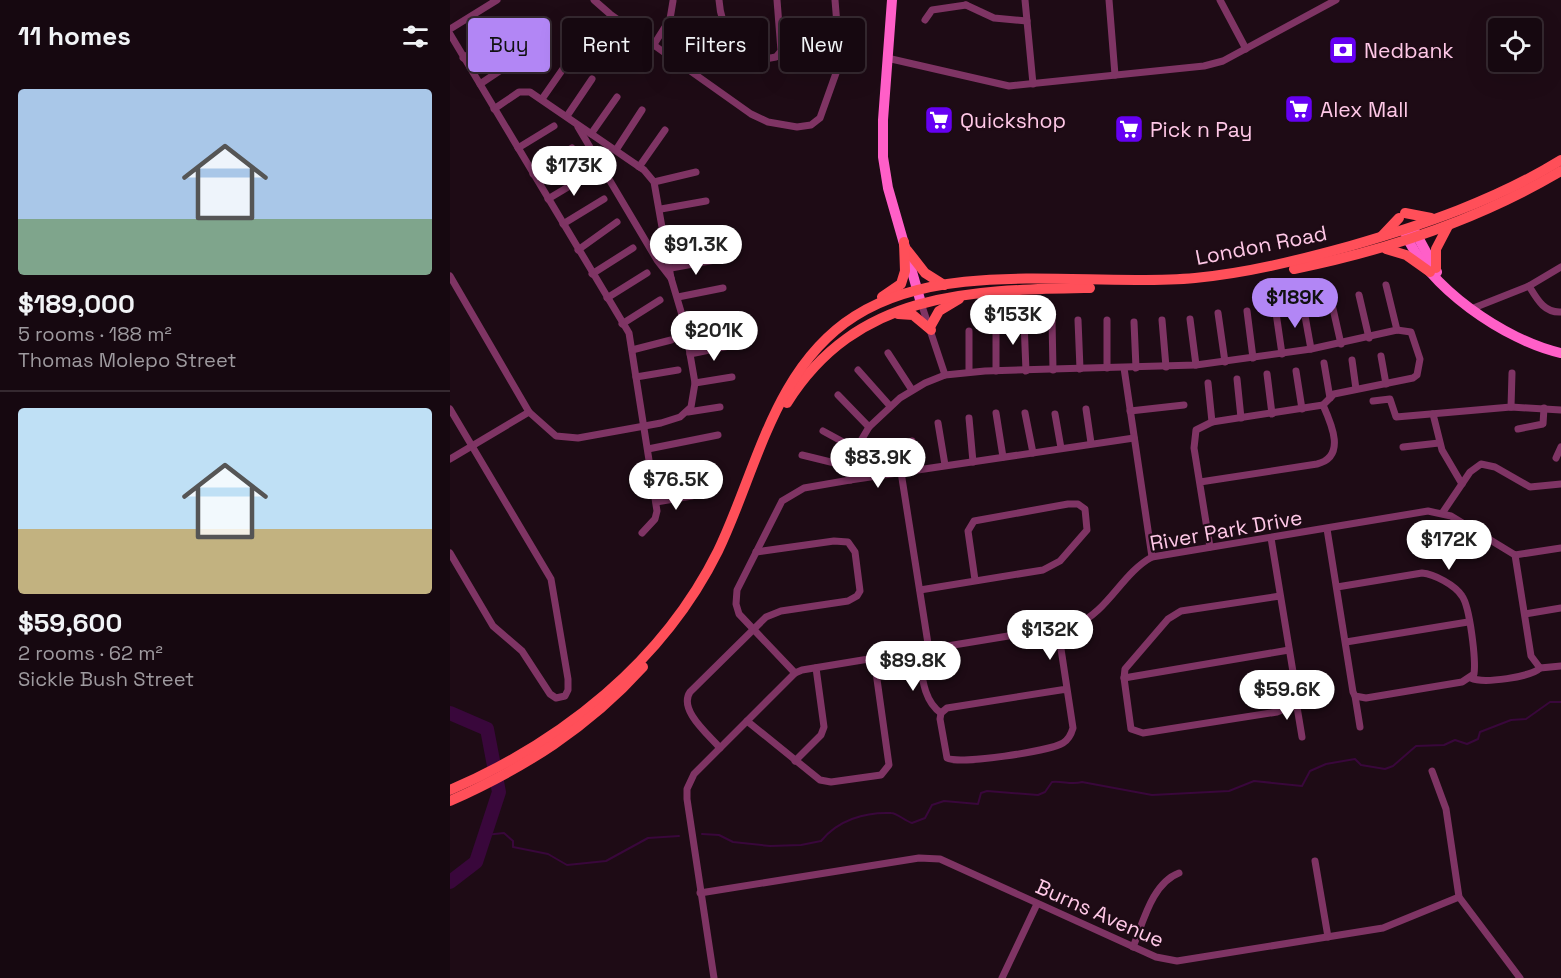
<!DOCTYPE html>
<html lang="en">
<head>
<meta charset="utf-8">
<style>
	body { margin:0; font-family:"Space Grotesk",sans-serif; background:#1f1119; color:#f1f3f6; height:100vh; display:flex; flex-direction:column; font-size:22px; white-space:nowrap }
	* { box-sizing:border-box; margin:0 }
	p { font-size:20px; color:#9e9a9f }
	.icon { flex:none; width:33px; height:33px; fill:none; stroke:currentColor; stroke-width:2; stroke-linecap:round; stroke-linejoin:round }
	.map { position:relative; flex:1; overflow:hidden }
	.side { display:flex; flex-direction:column; background:#160810; width:450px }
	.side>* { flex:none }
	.banner { position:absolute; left:18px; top:18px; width:570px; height:54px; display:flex; gap:12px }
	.tools { position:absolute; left:1038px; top:18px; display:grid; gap:12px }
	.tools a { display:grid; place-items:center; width:54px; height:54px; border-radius:6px; background:#160810; box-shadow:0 6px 24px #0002,0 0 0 2px #352930; font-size:30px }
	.price { position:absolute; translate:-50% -51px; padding:0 14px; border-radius:21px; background:#fff; color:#222; font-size:20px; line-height:39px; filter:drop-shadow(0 2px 3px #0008) }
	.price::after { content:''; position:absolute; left:50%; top:36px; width:18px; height:14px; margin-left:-9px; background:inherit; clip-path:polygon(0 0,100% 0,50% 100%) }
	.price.current { background:#b286f5; color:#111 }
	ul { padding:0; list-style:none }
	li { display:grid; align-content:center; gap:12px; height:318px; padding:0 18px }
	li+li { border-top:2px solid #352930 }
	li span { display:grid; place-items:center; height:186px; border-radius:6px; color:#555 }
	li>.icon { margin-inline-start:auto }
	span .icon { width:108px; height:108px; fill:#fffc; stroke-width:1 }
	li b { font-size:26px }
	h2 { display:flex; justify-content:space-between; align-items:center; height:72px; padding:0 18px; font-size:26px }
	.chip { padding:0 21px; border-radius:6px; background:#160810; box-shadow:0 6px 24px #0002,0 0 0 2px #352930; font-size:21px; line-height:54px }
	.chip.current { background:#b286f5; color:#111 }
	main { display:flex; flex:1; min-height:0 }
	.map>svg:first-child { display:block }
</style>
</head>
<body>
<main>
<section class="side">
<h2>11 homes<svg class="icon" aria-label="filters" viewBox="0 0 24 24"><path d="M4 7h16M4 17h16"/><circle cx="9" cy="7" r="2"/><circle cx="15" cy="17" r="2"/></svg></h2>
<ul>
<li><span style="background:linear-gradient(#a9c7e8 70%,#7fa58c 0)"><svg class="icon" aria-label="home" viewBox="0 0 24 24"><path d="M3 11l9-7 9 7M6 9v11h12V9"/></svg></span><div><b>$189,000</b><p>5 rooms · 188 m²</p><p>Thomas Molepo Street</p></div></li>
<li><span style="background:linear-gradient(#bfe0f5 65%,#c2b280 0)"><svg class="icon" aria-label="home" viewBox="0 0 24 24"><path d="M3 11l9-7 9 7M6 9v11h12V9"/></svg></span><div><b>$59,600</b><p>2 rooms · 62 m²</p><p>Sickle Bush Street</p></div></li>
</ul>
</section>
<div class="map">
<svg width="1111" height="978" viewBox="0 0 1111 978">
	<rect width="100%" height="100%" fill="#1e0b15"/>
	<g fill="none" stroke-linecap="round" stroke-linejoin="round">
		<g stroke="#39073b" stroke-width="2">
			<path d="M252,834L269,835L283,842L320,846L351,845L371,841C388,820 415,812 441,813C447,813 455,821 462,823L475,818L482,805L494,801L528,804L531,793L537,791L588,795L595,792L602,782C613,781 622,785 632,782L702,795L779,791L804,781L852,786L860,771L876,764L905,759L911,765L935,769L943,766L966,746L994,745L1005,740L1017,744L1028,739L1030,732L1061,720L1076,719L1100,702H1111"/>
			<path d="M35,835L54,833L63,841V847L98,854L117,865L156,861L198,838L229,836"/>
		</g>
		<path stroke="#39073b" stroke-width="14" d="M0,713L37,729L49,792L26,862L0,882"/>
		<g stroke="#7f3464" stroke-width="7">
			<path d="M144,0L160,14L301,114L318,122L347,127L361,125L370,118L390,62L385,0"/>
			<path d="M269,0C271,30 285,50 315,59L326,57L331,51L327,0"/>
			<path d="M575,0L583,84"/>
			<path d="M659,0L665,75"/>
			<path d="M770,0L796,49"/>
			<path d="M516,5L544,18L577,21"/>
			<path d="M475,20L482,10L516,5"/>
			<path d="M0,29L47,0"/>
			<path d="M0,34L179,333L207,511L205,519L192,533"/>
			<path d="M203,46L220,19L223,1"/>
			<path d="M13,58L73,20"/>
			<path d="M437,58L559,86L754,66L773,61L886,0"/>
			<path d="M30,84L93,42"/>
			<path d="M92,99L115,66"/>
			<path d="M117,116L142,79"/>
			<path d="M128,127L207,260L221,278"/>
			<path d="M141,134L167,97"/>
			<path d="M68,148L104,126"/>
			<path d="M166,150L192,110"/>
			<path d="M189,167L215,130"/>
			<path d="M83,174L122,148"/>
			<path d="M204,182L246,172"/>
			<path d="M98,199L138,175"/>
			<path d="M211,209L256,201"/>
			<path d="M113,224L154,199"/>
			<path d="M216,239L261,231"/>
			<path d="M128,250L167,222"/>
			<path d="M221,268L265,260"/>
			<path d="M142,274L183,248"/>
			<path d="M0,276L79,412L106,436L128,438L211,423L230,417L241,407L245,383L235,325L221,278L204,182L194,170L80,92H69L44,109"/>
			<path d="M936,285L947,330"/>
			<path d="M1079,286C1087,299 1094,313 1111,312"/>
			<path d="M909,295L919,338"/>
			<path d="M228,297L273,288"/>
			<path d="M157,298L197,273"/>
			<path d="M881,300L891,344"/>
			<path d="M471,303L495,375"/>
			<path d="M853,305L861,349"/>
			<path d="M825,306L832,354"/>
			<path d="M1021,309L1079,286L1111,267"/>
			<path d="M797,311L803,358"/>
			<path d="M768,313L775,362"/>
			<path d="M602,319L603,370"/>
			<path d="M740,319L746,365"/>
			<path d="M628,320L630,369"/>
			<path d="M657,320V368"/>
			<path d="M712,320L716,367"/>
			<path d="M574,321L576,371"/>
			<path d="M684,322L686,368"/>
			<path d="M172,324L210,300"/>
			<path d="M235,325L276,318"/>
			<path d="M519,331V372"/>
			<path d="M182,350L221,340"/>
			<path d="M438,353L462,390"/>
			<path d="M240,354L284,345"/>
			<path d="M931,356L936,384"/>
			<path d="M902,360L906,389"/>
			<path d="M874,363L880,398"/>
			<path d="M674,368L702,557"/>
			<path d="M408,370L440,406"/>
			<path d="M546,371V321"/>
			<path d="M846,371L852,409"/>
			<path d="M817,374L822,414"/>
			<path d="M186,377L228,370"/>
			<path d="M787,379L791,418"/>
			<path d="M245,383L282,377"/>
			<path d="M758,383L762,422"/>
			<path d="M388,395L419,427"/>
			<path d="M923,401L940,399L946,417L1061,407L1111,410"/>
			<path d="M1061,407L1062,373"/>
			<path d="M0,409L101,579L118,679V690L115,696L106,698L100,694L72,651L43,626L0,553"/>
			<path d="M636,409L641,443"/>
			<path d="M680,411L734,405"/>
			<path d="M238,412L270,407"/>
			<path d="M546,413L553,457"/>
			<path d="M575,413L583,453"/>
			<path d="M605,414L611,448"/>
			<path d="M983,414L992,450L1012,484"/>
			<path d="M519,418L523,462"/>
			<path d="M488,423L495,465"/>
			<path d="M1068,429L1093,424L1094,408"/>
			<path d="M373,431L406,449"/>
			<path d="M462,441L466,470"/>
			<path d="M953,447L989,443"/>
			<path d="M198,449L268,435"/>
			<path d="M352,455L401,467"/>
			<path d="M1106,458L1111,447"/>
			<path d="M0,459L79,412"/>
			<path d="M451,472L479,650"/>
			<path d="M202,475L254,466"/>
			<path d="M400,480L406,449L419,427L450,398L475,383L495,375L535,371L746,365L861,349L947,330L961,332L970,359L967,375L963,378L884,394L873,405"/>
			<path d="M750,482L867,464C896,457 882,425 873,405L762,422L746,430L744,448L760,547"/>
			<path d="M206,502L242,496"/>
			<path d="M993,512L1020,472L1031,464L1045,467L1080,487L1111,484"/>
			<path d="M877,529L903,692L905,696L916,698L1012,682L1024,674C1026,660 1020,607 1012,596C1005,585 984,574 972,573L887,587"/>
			<path d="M821,538L846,690L844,705L827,712L693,733L681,729L674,678L675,669L718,619L731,611L830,596"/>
			<path d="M1065,555L1081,656L1090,668"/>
			<path d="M470,590L593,570L610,561L637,530L635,509L628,504H618L524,521L518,531L525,580"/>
			<path d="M1075,614L1111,608"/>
			<path d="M608,629L623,728C621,735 618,740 613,743C600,751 509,765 497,758L490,719L491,713L497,708L617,689"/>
			<path d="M896,642L1018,622"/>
			<path d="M468,651C472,672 472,700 491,713"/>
			<path d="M1090,668L1111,666"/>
			<path d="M345,673L289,614L286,604L287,590L332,501L354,488L400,480L684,438"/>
			<path d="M674,678L839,650"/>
			<path d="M1021,678C1033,684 1082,677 1090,668"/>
			<path d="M905,696L910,727"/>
			<path d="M846,701L852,737"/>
			<path d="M297,721L370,780L381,782L431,775L439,765L424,658"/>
			<path d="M270,748C259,735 228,710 240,692L316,617L331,611L398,601L407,596L410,591L405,552L398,542L384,541L306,552"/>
			<path d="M345,761L371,735L374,727L366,668"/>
			<path d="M982,771L996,809L1009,897L1070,978"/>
			<path d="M865,861L878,937"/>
			<path d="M250,893L469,858L490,859L706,957L727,961L933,928L1009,897"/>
			<path d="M683,947C693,923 702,883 729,873"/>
			<path d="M264,978L237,799V789L244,774L345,673L352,670L625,625C658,612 672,573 702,557L978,511L1001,516L1065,555L1111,548"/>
			<path d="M552,978L587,904"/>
		</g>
		<g stroke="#ff5fc8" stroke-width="10">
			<path d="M442,0L433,120V157L438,188L471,303"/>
			<path d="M963,228L987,272"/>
			<path d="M955,232C975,286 1056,341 1111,353"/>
		</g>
		<g stroke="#ff4f59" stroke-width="10">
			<path d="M955,213L981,218"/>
			<path d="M932,236L949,218"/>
			<path d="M936,249L956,255L980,272"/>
			<path d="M457,250L475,273L494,285"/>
			<path d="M986,268V249L998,226"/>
			<path d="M844,269C938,250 1028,220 1111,171"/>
			<path d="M432,297L451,284L455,271L454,242"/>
			<path d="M448,314L463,315L481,330"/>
			<path d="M480,327L489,311L509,299"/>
			<path d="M337,403C408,290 522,290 640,288"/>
			<path d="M0,790C112,742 213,662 268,551C307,470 324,367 405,316C497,257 640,288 745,278C798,273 849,260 900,246C973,225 1046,200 1111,160"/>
			<path d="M0,801C74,768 138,728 193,667"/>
		</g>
	</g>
	<defs>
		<g id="bank-square" transform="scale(1.5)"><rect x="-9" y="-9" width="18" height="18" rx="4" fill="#6600f3" stroke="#1e0b15"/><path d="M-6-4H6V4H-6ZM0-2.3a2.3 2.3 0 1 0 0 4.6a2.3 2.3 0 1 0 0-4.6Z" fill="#fff"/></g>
		<g id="supermarket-square" transform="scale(1.5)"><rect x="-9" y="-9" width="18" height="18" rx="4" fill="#6600f3" stroke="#1e0b15"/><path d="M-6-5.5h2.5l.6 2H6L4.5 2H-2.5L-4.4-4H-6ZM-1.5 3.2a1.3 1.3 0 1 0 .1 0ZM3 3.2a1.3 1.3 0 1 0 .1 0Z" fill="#fff"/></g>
	</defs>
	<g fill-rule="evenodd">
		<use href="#bank-square" x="893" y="50"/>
		<use href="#supermarket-square" x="849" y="109"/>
		<use href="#supermarket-square" x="489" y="120"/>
		<use href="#supermarket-square" x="679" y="129"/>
	</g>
	<g text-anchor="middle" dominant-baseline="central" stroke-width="4.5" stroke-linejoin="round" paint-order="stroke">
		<g font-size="21" fill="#ffc8e7" stroke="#1e0b15" text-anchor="start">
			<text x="914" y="50">Nedbank</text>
			<text x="870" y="109">Alex Mall</text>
			<text x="510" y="120">Quickshop</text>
			<text x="700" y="129">Pick n Pay</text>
		</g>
		<g font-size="21" fill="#ffc8e7" stroke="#1e0b15">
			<text transform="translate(811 245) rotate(-11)">London Road</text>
			<text transform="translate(776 530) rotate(-10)">River Park Drive</text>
			<text transform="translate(650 913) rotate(24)">Burns Avenue</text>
		</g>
	</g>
</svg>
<div class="tools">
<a><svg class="icon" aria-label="locate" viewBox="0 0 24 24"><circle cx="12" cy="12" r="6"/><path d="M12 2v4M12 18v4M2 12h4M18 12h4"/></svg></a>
</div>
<b class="price" style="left:124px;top:197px">$173K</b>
<b class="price" style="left:246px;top:276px">$91.3K</b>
<b class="price current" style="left:845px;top:329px">$189K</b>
<b class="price" style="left:563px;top:346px">$153K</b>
<b class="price" style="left:264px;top:362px">$201K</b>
<b class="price" style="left:428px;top:489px">$83.9K</b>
<b class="price" style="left:226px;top:511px">$76.5K</b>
<b class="price" style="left:999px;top:571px">$172K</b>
<b class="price" style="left:600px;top:661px">$132K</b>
<b class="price" style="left:463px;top:692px">$89.8K</b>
<b class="price" style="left:837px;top:721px">$59.6K</b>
<div class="banner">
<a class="chip current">Buy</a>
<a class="chip">Rent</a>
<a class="chip">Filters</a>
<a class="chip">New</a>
</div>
</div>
</main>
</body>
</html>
